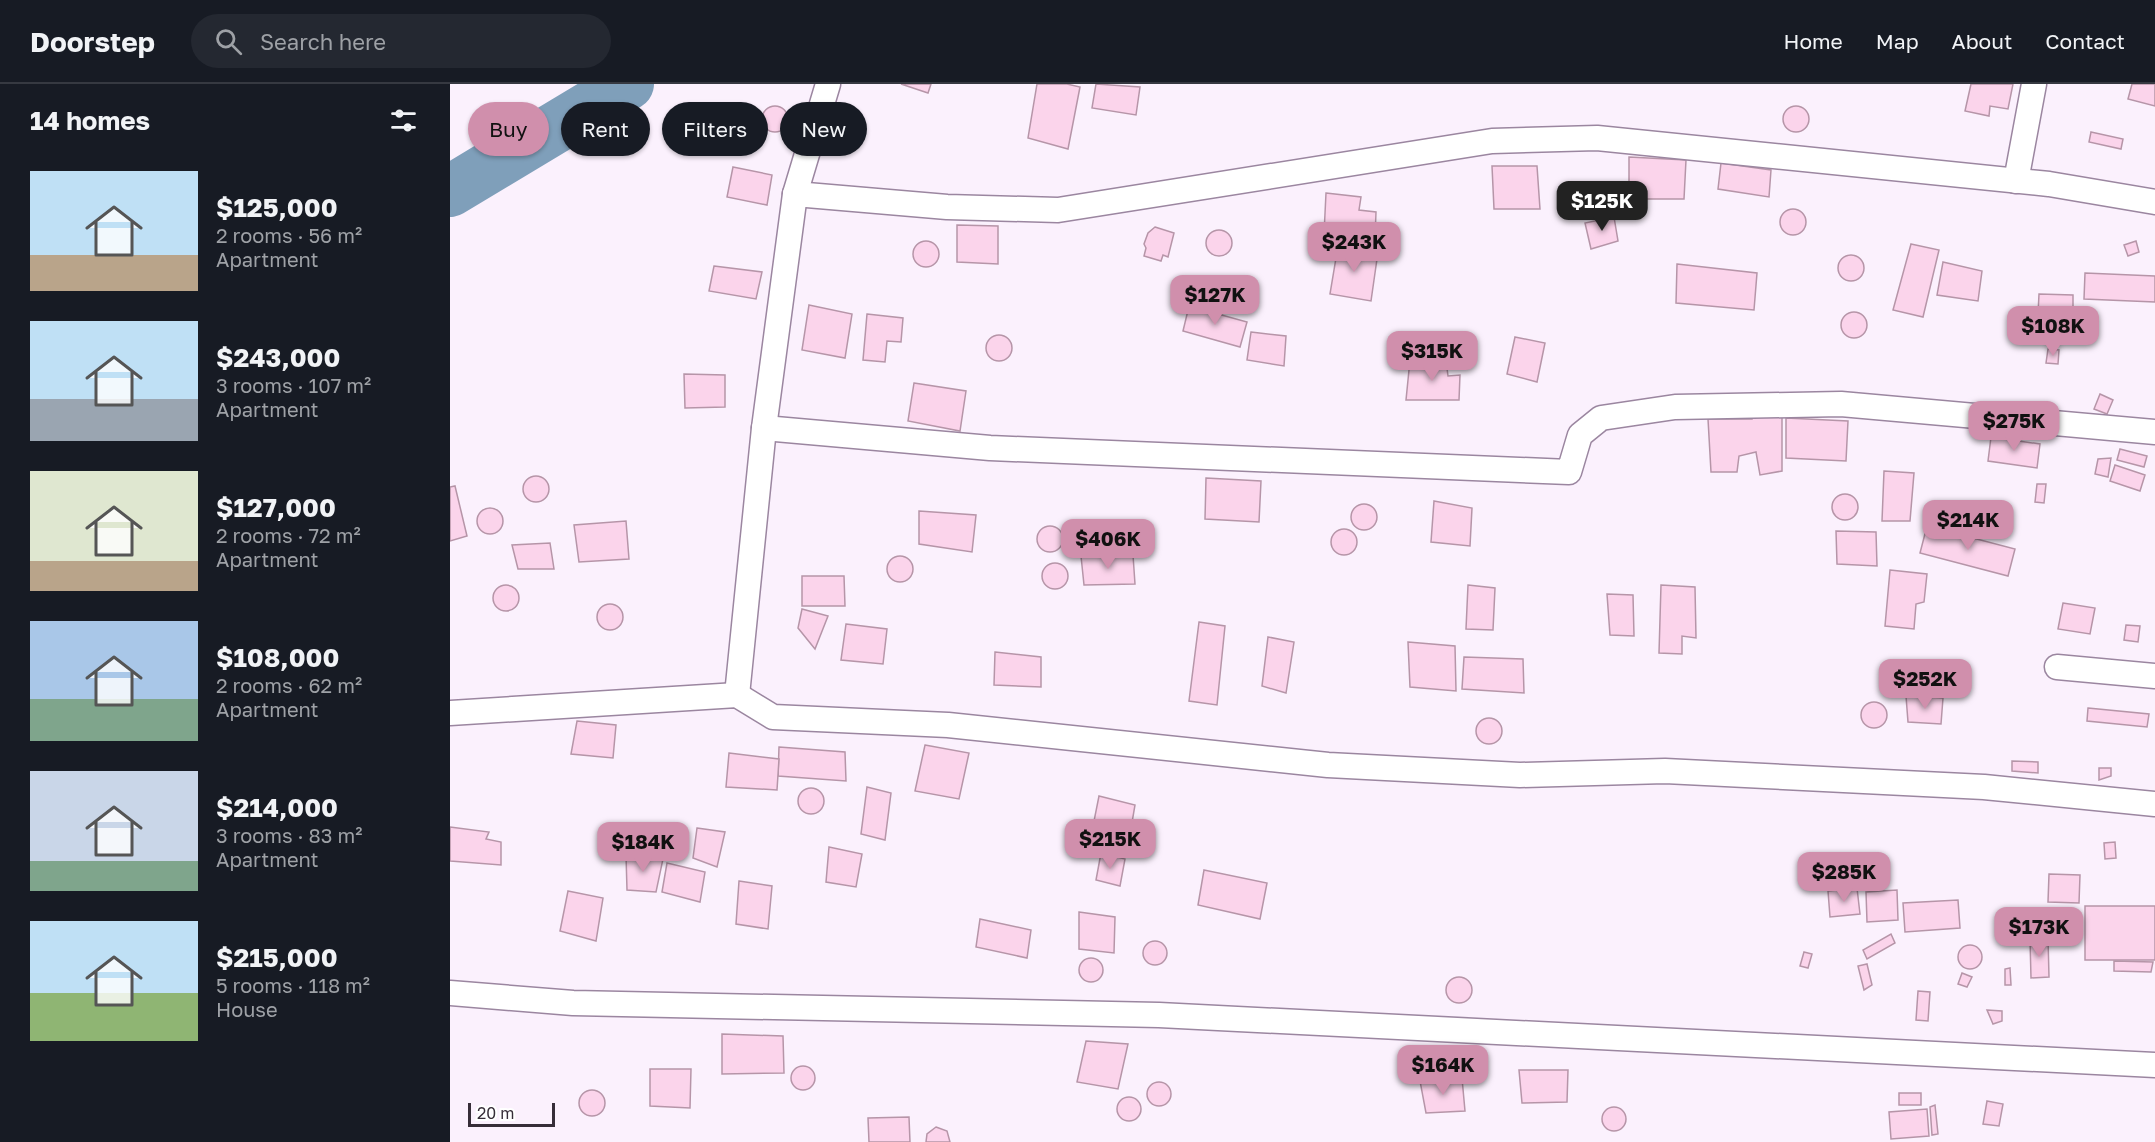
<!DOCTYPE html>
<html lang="en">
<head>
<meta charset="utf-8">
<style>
	body { margin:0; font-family:"Golos Text",sans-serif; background:#242831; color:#f1f3f6; height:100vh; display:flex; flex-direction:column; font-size:22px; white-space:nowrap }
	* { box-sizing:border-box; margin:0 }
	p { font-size:20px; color:#9ea1a6 }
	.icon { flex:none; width:33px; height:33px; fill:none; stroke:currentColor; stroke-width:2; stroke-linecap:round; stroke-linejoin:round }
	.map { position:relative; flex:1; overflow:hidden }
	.details { display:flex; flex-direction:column; background:#171b24; width:450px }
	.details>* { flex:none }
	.top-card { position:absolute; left:18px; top:18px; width:570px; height:54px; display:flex; gap:12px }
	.scale { position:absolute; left:18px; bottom:15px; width:87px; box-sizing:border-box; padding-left:6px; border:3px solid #362d38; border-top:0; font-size:16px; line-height:21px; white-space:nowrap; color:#362d38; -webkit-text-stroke:4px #fff; paint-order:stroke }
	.price { position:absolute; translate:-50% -51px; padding:0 14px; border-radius:12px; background:#d08fac; color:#111; font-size:20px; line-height:39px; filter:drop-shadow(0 2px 3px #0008) }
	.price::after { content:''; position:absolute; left:50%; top:36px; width:18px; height:14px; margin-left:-9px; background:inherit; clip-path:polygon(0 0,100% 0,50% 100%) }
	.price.current { background:#222; color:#fff }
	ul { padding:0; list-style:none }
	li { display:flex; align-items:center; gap:18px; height:150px; padding:0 30px }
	li span { display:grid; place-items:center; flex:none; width:168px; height:120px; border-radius:0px; color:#555 }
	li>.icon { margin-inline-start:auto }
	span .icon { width:72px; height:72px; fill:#fffc; stroke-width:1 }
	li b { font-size:26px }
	h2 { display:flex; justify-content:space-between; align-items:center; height:72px; padding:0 30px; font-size:26px }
	.chip { padding:0 21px; border-radius:27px; background:#171b24; box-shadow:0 2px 4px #0004; font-size:21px; line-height:54px }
	.chip.current { background:#d08fac; color:#111 }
	header { display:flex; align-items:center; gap:36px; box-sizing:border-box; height:84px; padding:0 30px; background:#171b24; border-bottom:2px solid #363941 }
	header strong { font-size:28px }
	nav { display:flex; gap:33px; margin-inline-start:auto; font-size:21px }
	.search { width:420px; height:54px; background:#242831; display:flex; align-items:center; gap:15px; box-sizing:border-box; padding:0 21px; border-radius:33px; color:#9ea1a6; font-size:22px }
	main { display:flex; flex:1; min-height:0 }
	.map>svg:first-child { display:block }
</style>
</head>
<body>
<header>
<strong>Doorstep</strong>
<div class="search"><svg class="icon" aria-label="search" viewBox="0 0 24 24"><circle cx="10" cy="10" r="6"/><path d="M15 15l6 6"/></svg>Search here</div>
<nav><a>Home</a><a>Map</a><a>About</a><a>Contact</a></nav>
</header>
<main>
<section class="details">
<h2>14 homes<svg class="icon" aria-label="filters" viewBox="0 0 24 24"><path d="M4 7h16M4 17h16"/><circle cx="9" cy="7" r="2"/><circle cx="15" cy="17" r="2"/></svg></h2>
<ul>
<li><span style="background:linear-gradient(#bfe0f5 70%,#b9a48a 0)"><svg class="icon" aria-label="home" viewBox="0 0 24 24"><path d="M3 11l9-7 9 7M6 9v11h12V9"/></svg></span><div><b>$125,000</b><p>2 rooms · 56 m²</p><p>Apartment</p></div></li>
<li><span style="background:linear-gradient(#bfe0f5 65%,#9aa5b1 0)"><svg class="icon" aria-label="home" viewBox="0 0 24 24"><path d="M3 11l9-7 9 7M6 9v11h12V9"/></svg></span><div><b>$243,000</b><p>3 rooms · 107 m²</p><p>Apartment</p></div></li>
<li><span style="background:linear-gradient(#dfe7d0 75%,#b9a48a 0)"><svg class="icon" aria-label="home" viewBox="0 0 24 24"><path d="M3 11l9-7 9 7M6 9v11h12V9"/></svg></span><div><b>$127,000</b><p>2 rooms · 72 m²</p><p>Apartment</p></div></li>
<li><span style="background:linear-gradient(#a9c7e8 65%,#7fa58c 0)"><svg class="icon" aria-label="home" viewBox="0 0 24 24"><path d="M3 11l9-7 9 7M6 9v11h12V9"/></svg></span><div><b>$108,000</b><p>2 rooms · 62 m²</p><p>Apartment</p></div></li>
<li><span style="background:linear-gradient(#c9d6e8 75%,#7fa58c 0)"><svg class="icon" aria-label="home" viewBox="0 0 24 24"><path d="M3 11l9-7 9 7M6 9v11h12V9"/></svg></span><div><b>$214,000</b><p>3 rooms · 83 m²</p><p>Apartment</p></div></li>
<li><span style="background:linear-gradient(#bfe0f5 60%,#8fb573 0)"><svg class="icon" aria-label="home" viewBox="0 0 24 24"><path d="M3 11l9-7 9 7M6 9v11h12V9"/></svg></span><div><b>$215,000</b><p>5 rooms · 118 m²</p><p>House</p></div></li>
</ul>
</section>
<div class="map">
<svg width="1705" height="1058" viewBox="0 0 1705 1058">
	<rect width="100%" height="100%" fill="#fbf1fd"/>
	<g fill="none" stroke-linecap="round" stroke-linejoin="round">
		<path stroke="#7f9fba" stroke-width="52" d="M0,107L178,0"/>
	</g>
	<g fill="#fbd4eb" stroke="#b695a8" stroke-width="1.5">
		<path d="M451,0H481L478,9Z"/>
		<path d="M587,0H617L630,3L618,65L578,54Z"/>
		<path d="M646,0L690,3L686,31L642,24Z"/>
		<path d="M1521,0H1563L1558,25L1540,22L1539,32L1515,27Z"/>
		<path d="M1682,0H1705V22L1678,15Z"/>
		<circle cx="1346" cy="35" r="13"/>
		<circle cx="325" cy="35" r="13"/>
		<path d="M1641,48L1673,55L1671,65L1639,58Z"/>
		<path d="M1179,73L1236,76L1234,115H1179Z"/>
		<path d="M1271,79L1321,86L1319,113L1268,105Z"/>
		<path d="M1042,82H1087L1090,125H1044Z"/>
		<path d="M283,83L322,91L317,121L277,113Z"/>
		<path d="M876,109L911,113L909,126L926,128L925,155L874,150Z"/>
		<circle cx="1343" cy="138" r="13"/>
		<path d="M1164,133L1168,157L1141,165L1135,139Z"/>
		<path d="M507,141L548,142V180L507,178Z"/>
		<path d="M705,143L724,149L718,173L713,171L711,177L694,172L696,164L694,160L698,149Z"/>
		<circle cx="769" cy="159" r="13"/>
		<path d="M1686,157L1689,168L1678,172L1674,161Z"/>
		<circle cx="476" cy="170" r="13"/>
		<path d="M1461,160L1489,166L1473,233L1443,226Z"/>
		<path d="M888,162L928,168L921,217L880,210Z"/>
		<circle cx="1401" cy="184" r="13"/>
		<path d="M1493,178L1532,187L1528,217L1487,211Z"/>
		<path d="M1227,180L1307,189L1304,226L1226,219Z"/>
		<path d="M264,182L312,188L306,215L259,207Z"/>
		<path d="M1635,189L1705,192V218L1634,215Z"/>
		<path d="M1589,210L1623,211V231L1588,230Z"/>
		<path d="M359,221L402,230L395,274L352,266Z"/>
		<path d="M739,222L797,238L790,263L733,247Z"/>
		<circle cx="1404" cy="241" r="13"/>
		<path d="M417,230L453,234L451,258L437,257L435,278L413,276Z"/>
		<path d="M801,248L836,252L834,282L797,276Z"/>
		<circle cx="549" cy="264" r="13"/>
		<path d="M1065,253L1095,259L1087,298L1057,290Z"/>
		<path d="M1598,265L1609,266L1608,280L1596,279Z"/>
		<path d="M960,276H996L998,292L1010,291L1009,316H956Z"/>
		<path d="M234,290L275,291V323L235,324Z"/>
		<path d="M464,299L516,307L510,347L458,337Z"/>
		<path d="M1650,310L1663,316L1657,330L1644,325Z"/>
		<path d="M1302,327L1332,328V387L1310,391L1306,368L1289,372L1287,388H1261L1258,335H1302Z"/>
		<path d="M1336,334L1398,337L1396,377L1336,374Z"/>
		<path d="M1541,353L1590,360L1587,384L1538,377Z"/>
		<path d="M1670,365L1697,372L1694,383L1667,376Z"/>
		<path d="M1661,374L1658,393L1645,390L1648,375Z"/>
		<path d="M1665,381L1695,391L1690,407L1660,397Z"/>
		<path d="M1434,387L1464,389L1460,437H1432Z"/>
		<circle cx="86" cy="405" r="13"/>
		<path d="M756,394L811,397L809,438L755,435Z"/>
		<path d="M1587,400H1596L1594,419L1585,418Z"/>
		<path d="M5,402L17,452L0,457V403Z"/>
		<circle cx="1395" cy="423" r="13"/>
		<path d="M984,417L1022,424L1020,462L981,458Z"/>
		<circle cx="914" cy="433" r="13"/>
		<circle cx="40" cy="437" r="13"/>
		<path d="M469,427L526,431L522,468L469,460Z"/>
		<path d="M176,437L179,475L129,478L124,441Z"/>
		<path d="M1477,442L1565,465L1558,492L1470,469Z"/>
		<circle cx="600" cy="455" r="13"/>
		<circle cx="894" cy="458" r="13"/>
		<path d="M1386,447L1426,448L1427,482L1387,480Z"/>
		<path d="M100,459L104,485H68L62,461Z"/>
		<path d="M683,471L685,500L634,501L631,472Z"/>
		<circle cx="450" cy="485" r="13"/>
		<circle cx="605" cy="492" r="13"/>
		<path d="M1440,486L1477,490L1474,518L1466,520L1464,545L1435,542Z"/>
		<path d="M352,492H394L395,522H352Z"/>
		<path d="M1018,501L1045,504L1043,546L1016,545Z"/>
		<path d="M1211,501L1245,503L1246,554L1232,552V570L1209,569Z"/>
		<circle cx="56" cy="514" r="13"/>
		<path d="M1157,510L1183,511L1184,552L1160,551Z"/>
		<path d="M1613,519L1645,524L1640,550L1608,545Z"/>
		<circle cx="160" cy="533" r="13"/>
		<path d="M352,525L378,532L365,565L348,544Z"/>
		<path d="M749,538L775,542L767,621L739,617Z"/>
		<path d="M396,540L437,545L433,580L391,576Z"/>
		<path d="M1676,541L1690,542L1688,558L1674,556Z"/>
		<path d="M818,553L844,558L836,609L812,602Z"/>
		<path d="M958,558L1005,562L1006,607L960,603Z"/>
		<path d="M545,568L591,573V603L544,601Z"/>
		<path d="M1014,573L1073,575L1074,609L1012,605Z"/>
		<path d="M1456,612L1493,614L1491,640L1458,638Z"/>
		<circle cx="1424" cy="631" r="13"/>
		<path d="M1638,624L1699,630L1697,643L1637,637Z"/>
		<circle cx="1039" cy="647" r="13"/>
		<path d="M127,637L166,641L163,674L121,670Z"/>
		<path d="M475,661L519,669L509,715L465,707Z"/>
		<path d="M329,663L395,668L396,697L328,692Z"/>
		<path d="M279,669L329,675L327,706L276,703Z"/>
		<path d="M1562,677L1588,678V689L1562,687Z"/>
		<path d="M1649,684H1661V692L1649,696Z"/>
		<path d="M417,703L441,709L435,756L411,750Z"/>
		<circle cx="361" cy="717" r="13"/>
		<path d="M649,712L685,721L679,756L654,750L659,743L644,737Z"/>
		<path d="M0,743L39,748L36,755L51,758V781L0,777Z"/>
		<path d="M247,744L275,748L267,783L243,774Z"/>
		<path d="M1665,758L1666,774L1655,775L1654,759Z"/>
		<path d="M379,763L412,770L406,803L376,798Z"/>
		<path d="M651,769L675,775L670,802L646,796Z"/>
		<path d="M176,771L213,775L206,808L177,806Z"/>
		<path d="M217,779L255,788L250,818L212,808Z"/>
		<path d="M754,786L817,799L810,835L748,821Z"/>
		<path d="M1599,790L1630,791L1629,819L1598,818Z"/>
		<path d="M289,797L322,802L318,845L286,840Z"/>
		<path d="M1407,804L1410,830L1380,833L1378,807Z"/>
		<path d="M1447,806L1448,836L1417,838L1416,808Z"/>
		<path d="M118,807L153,814L146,857L110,847Z"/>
		<path d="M1508,816L1510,844L1455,848L1453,819Z"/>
		<rect x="1635" y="822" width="70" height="54"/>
		<path d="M1586,824L1593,825L1592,839L1585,838Z"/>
		<path d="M629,828L665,833L664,869L629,865Z"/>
		<path d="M530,835L581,846L577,874L526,863Z"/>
		<path d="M1441,850L1445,859L1417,875L1413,866Z"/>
		<path d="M1598,854L1599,893L1581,894L1580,855Z"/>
		<circle cx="705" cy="869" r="12"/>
		<circle cx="1520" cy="873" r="12"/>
		<path d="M1354,868L1362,870L1358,884L1350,882Z"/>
		<circle cx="641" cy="886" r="12"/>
		<path d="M1664,877L1703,878L1701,888L1664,887Z"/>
		<path d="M1417,880L1422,901L1414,906L1408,882Z"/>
		<path d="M1560,884L1561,901H1555V885Z"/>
		<path d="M1512,889L1522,893L1517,903L1508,900Z"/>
		<circle cx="1009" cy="906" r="13"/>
		<path d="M1468,907L1480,908L1478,937L1466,936Z"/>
		<path d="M1537,926L1552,927V937L1543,940Z"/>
		<path d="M272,950L333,952L334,989L272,990Z"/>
		<path d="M636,957L678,960L668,1005L627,998Z"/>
		<circle cx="353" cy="994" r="12"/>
		<path d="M200,985H241L240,1024L200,1022Z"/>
		<path d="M1069,986H1118L1117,1018L1072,1019Z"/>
		<path d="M1012,994L1015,1027L976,1029L970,997Z"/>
		<circle cx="709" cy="1010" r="12"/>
		<circle cx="142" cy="1019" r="13"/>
		<rect x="1449" y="1009" width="22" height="12"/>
		<circle cx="679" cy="1025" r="12"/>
		<path d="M1537,1017L1553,1020L1549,1042L1533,1040Z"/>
		<path d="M1485,1021L1488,1050L1482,1051L1480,1023Z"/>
		<circle cx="1164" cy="1035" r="12"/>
		<path d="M1477,1025L1479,1052L1441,1055L1439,1028Z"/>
		<path d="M459,1033L460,1058H419L418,1034Z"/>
		<path d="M486,1043L497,1047L500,1058H476L477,1050Z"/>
	</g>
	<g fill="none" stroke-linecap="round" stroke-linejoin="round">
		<g stroke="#9b86a0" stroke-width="27">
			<g id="street">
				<path d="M1566,97L1584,0"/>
				<path d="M345,110L497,123L608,126L1042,57L1147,54L1599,100L1705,118"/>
				<path d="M314,344L540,364L1119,388L1130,351L1151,334L1225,323L1391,320L1705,348"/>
				<path d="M1607,583L1705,592"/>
				<path d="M287,611L314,344L345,110L378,0"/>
				<path d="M0,629L287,611L323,633L498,641L878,681L1070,691L1215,687L1534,703L1705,720"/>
				<path d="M0,909L123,919L709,931L1705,981"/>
			</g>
		</g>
		<use href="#street" stroke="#fff" stroke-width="24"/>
	</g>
</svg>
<div class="scale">20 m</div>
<b class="price current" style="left:1152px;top:148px">$125K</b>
<b class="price" style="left:904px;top:189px">$243K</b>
<b class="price" style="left:765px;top:242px">$127K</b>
<b class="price" style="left:1603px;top:273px">$108K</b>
<b class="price" style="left:982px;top:298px">$315K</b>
<b class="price" style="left:1564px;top:368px">$275K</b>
<b class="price" style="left:1518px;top:467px">$214K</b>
<b class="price" style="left:658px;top:486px">$406K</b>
<b class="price" style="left:1475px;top:626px">$252K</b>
<b class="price" style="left:660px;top:786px">$215K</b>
<b class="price" style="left:193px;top:789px">$184K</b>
<b class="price" style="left:1394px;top:819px">$285K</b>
<b class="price" style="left:1589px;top:874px">$173K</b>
<b class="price" style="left:993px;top:1012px">$164K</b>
<div class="top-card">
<a class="chip current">Buy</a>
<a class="chip">Rent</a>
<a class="chip">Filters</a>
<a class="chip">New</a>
</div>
</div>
</main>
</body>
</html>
